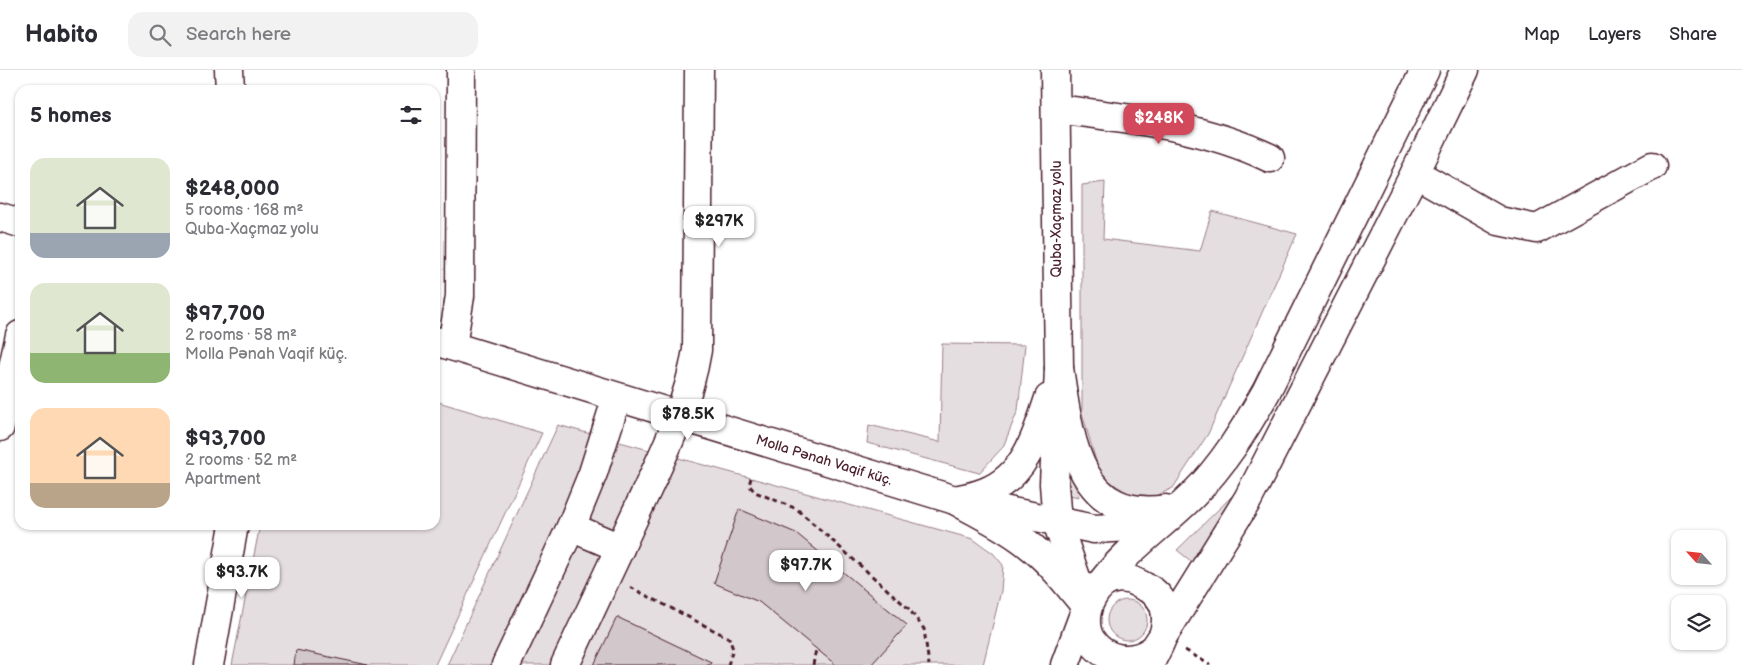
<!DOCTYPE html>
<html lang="en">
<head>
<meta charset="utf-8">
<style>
	body { margin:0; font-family:"Balsamiq Sans",sans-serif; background:#f2f2f3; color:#2b2b33; height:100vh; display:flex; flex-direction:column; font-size:19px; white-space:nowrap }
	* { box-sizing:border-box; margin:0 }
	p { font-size:16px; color:#7c7c81 }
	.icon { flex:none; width:28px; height:28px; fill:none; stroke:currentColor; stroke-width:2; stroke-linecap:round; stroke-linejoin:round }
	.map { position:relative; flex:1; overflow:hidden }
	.panel { position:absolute; left:15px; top:15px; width:425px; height:445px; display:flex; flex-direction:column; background:#fff; border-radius:15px; box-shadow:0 1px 4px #0004 }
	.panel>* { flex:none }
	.needle { width:32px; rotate:297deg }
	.controls { position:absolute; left:1671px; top:460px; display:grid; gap:10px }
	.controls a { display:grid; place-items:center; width:55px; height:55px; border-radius:10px; background:#fff; box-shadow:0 1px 4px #0004; font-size:25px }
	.price { position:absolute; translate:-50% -42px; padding:0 11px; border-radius:10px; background:#fff; color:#222; font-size:16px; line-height:32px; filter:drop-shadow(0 1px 2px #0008) }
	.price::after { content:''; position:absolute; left:50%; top:30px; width:15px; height:11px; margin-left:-8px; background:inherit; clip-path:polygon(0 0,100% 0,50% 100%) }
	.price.selected { background:#d1495b; color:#fff }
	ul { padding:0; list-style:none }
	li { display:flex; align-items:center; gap:15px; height:125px; padding:0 15px }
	li span { display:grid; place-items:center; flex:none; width:140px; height:100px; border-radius:15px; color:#555 }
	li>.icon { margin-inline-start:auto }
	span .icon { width:60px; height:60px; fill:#fffc; stroke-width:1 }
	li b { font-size:21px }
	h2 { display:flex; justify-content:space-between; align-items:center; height:60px; padding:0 15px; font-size:21px }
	header { display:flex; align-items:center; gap:30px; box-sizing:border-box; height:70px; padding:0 25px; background:#fff; border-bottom:1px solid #e1e1e2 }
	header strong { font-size:24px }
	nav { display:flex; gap:28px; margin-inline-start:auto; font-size:18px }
	.search { width:350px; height:45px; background:#f2f2f3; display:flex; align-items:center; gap:12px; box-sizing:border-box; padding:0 18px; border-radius:15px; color:#7c7c81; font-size:19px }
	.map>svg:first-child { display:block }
</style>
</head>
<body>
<header>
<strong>Habito</strong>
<div class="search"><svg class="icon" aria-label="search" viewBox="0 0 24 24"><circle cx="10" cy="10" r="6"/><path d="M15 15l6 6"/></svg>Search here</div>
<nav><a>Map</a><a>Layers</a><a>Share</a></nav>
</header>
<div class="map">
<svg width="1742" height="595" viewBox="0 0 1742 595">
	<rect width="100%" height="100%" fill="#fff"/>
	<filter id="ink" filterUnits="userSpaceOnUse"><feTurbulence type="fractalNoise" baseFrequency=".02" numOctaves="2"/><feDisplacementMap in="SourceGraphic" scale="10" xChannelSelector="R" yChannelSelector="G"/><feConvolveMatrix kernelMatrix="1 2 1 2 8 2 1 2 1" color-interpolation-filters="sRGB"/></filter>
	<g filter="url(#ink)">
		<g fill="#e5dee0" stroke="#987e86">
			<path d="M1105,112L1103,169L1200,181L1212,141L1297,164L1208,364L1173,418L1156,426L1129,424L1100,405L1082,343V115Z"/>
			<path d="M942,274L1025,275L1018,340L1003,377L979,403L867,373L869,355L940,372Z"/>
			<path d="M435,331L542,363L435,595H232L260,455H435Z"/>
			<path d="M558,355L973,469L993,483L1003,495L1001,521L983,595H447Z"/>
			<path d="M1062,378L1079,427L1063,424Z"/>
			<path d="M1233,425L1192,492L1177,480Z"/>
			<circle cx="1127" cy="550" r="20"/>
		</g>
		<g fill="#d2c7cb" stroke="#4a1f2b">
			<path d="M739,439L796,463L907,555L871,595H836L759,532L714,513Z"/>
			<path d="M617,547L711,592L710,595H594Z"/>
			<path d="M296,580L368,595H294Z"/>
		</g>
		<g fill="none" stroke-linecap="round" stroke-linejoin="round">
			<g stroke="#4a1f2b" stroke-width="31">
				<g id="minor">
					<path d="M229,0L230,20"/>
					<path d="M1056,39C1128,48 1204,56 1270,88"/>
					<path d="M1415,103L1499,151L1537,159L1652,96"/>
					<path d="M452,276L460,226L461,0"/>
					<path d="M617,327L593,403L571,457L620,478C648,414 686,349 697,280L699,0"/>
					<path d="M0,357L20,265"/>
					<path d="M209,595L234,455"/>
					<path d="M506,595L571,457"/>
					<path d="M565,595L620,478"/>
				</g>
			</g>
			<g stroke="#4a1f2b" stroke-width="31">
				<g id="major">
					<path d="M1055,0L1059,298L1054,414L1057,452L1080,519"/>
					<path d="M0,147L20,153"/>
					<path d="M435,271L955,430C981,445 1011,459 1034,479C1054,496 1070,517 1087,538"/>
					<path d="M955,430C965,428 976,426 985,422C1025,407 1037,365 1049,328"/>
				</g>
			</g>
			<g stroke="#4a1f2b" stroke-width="31">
				<g id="highway">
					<path d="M1059,298C1069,363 1076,453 1166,439"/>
					<path d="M955,430L1094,459L1131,457L1162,445"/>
					<path d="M1097,519C1123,482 1161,457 1193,425C1223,395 1245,359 1266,322L1425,0"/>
					<path d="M1065,595L1085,541"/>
					<path d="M1149,595C1156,581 1166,565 1166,549C1166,534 1158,522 1145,517C1139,514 1133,510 1127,509C1096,502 1076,546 1091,570C1104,590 1131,595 1151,581C1156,578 1159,571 1163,566L1248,429L1415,103L1465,0"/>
				</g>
			</g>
			<g stroke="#4a1f2b" stroke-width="3" stroke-dasharray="5 4" stroke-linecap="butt">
				<path d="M751,408L749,415L755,422L797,439L909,539L924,559L929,595"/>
				<path d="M630,517L729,568L733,579L728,595"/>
				<path d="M1185,580L1210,595"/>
				<path d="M813,595L816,579"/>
			</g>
			<use href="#minor" stroke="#fff" stroke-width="28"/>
			<use href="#major" stroke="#fff" stroke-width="28"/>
			<use href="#highway" stroke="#fff" stroke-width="28"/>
		</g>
	</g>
	<g text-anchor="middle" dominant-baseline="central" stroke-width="4" stroke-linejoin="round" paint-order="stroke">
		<g font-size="14" fill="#4a1f2b" stroke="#fff">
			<text transform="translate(1056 149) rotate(-90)">Quba-Xaçmaz yolu</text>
			<text transform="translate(824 390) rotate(17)">Molla Pənah Vaqif küç.</text>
		</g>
	</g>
</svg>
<div class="controls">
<a><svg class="needle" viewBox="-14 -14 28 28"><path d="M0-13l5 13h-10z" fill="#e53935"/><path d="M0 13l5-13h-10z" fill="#7c7c81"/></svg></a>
<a><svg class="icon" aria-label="layers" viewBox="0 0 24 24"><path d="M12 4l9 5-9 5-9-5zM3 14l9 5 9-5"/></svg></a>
</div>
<b class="price selected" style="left:1159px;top:75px">$248K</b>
<b class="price" style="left:719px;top:178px">$297K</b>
<b class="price" style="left:688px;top:371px">$78.5K</b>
<b class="price" style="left:806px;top:522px">$97.7K</b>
<b class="price" style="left:242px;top:529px">$93.7K</b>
<section class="panel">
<h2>5 homes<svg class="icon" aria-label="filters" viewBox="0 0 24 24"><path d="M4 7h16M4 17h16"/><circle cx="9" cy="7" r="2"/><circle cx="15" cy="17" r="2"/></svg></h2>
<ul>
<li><span style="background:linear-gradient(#dfe7d0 75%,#9aa5b1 0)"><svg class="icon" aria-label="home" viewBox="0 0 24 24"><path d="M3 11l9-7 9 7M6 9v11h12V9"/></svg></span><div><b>$248,000</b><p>5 rooms · 168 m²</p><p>Quba-Xaçmaz yolu</p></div></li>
<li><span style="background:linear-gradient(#dfe7d0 70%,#8fb573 0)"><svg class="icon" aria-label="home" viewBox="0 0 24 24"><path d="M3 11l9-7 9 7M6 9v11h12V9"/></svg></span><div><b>$97,700</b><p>2 rooms · 58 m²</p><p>Molla Pənah Vaqif küç.</p></div></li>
<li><span style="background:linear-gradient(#ffd9b3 75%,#b9a48a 0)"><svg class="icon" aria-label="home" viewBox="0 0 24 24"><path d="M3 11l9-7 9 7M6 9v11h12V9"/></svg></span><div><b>$93,700</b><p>2 rooms · 52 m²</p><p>Apartment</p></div></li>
</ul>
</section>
</div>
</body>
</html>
